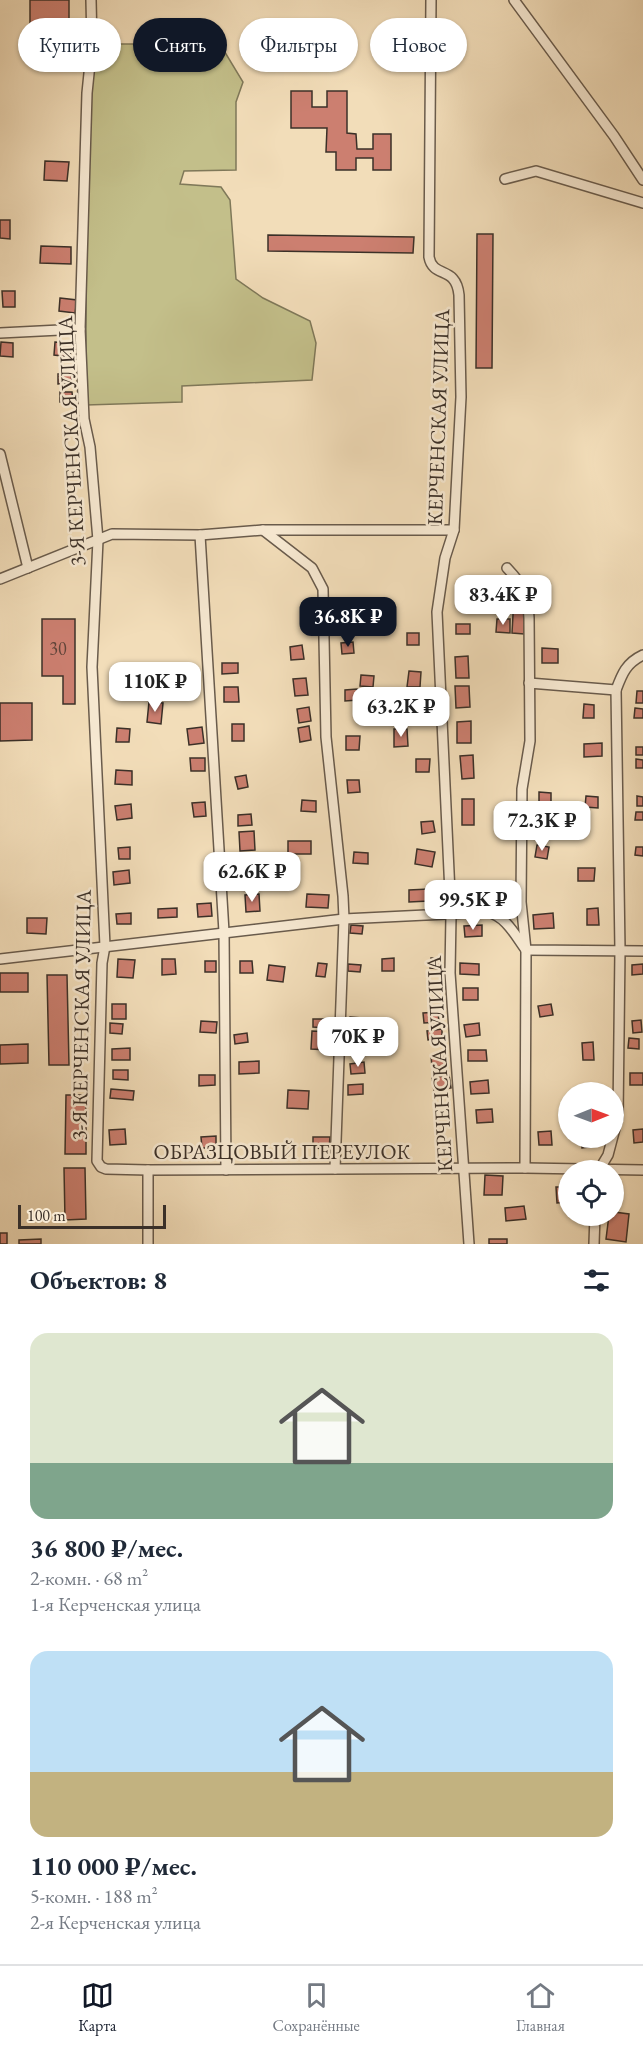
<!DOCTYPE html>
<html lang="ru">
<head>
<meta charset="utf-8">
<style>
	body { margin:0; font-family:"EB Garamond",serif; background:#f2f2f3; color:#1f2937; height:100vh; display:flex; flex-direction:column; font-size:22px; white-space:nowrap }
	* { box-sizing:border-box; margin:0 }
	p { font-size:20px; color:#747a83 }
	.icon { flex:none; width:33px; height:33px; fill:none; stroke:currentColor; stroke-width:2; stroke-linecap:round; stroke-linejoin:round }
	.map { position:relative; height:1244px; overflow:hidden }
	.panel { display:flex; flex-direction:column; background:#fff; flex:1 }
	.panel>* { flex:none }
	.hud { position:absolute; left:18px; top:18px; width:608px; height:54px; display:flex; gap:12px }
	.needle { width:39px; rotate:89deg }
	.tools { position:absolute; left:558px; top:1082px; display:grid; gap:12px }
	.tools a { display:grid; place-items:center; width:66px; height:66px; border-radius:50%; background:#fff; box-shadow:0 2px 4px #0004; font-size:30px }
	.scale { position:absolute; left:18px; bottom:15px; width:148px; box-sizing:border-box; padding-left:6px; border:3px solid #3b3028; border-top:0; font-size:16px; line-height:21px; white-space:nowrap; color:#3b3028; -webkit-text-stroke:4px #f7e9d2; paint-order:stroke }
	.price { position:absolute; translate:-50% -51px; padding:0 14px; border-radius:12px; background:#fff; color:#222; font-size:20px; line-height:39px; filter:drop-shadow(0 2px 3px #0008) }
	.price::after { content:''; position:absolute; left:50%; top:36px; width:18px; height:14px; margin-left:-9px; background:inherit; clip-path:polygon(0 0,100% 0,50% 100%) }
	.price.selected { background:#111827; color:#fff }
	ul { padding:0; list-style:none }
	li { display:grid; align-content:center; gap:12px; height:318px; padding:0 30px }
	li span { display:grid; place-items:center; height:186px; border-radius:18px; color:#555 }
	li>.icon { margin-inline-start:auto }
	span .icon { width:108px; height:108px; fill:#fffc; stroke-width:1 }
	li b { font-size:26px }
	h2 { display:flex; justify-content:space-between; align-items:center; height:72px; padding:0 30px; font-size:26px }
	.pill { padding:0 21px; border-radius:27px; background:#fff; box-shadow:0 2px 4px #0004; font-size:21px; line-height:54px }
	.pill.selected { background:#111827; color:#fff }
	.dock { display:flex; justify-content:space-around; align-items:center; height:84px; border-top:2px solid #e0e1e3; background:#fff; font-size:16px; color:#747a83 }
	.dock a { display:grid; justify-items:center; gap:3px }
	.dock .selected { color:#111827 }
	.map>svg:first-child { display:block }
</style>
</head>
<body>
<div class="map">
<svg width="643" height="1244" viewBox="0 0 643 1244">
	<rect width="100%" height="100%" fill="#f2ddb9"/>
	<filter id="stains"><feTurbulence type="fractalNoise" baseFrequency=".00333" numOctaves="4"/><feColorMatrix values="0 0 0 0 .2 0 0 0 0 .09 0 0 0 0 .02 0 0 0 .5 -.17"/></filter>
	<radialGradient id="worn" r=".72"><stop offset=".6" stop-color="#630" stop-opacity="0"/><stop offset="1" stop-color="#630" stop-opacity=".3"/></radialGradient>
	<path fill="#c3bf8a" stroke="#7f7859" stroke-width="1.5" d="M150,30L223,49L243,82L236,102V170L184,171L180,184L221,187L230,200L236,279L263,298L310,321L316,343L312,380L182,386V402L86,405V82L98,44H138Z"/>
	<g fill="#cc7f70" stroke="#3b3028" stroke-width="1.5">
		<rect x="30" y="0" width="39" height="50"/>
		<path d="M291,91H312V107H327V91H347V133L356,134L357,149H373V134H391V170H373V158H356V170H336V152H326L327,128H291Z"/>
		<path d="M45,161L69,162L67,181L44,180Z"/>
		<path d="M0,220H10V239L0,238Z"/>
		<path d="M477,234H493L492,368H476Z"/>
		<path d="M268,235L414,237L413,253L268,251Z"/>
		<path d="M41,246L71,247V264L40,263Z"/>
		<path d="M2,291H15V307H3Z"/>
		<path d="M60,298L77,300L75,313L59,311Z"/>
		<path d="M1,342L13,343V357L0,356Z"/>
		<path d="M55,342L72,344L70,357L54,355Z"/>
		<path d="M71,373L72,383L58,384V374Z"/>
		<path d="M60,392H72L73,402H60Z"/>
		<path d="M514,597L525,598L524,634L512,633Z"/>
		<path d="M42,619H75V704H63V676H42Z"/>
		<path d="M497,619H510V633L496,632Z"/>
		<rect x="456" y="624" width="14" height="10"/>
		<rect x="407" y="633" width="12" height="12"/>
		<path d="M353,642L354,653L342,654L341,643Z"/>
		<path d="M302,645L304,659L291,660L290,647Z"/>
		<path d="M542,648L558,649V663H542Z"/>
		<path d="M468,656L469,678H456L455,657Z"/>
		<path d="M222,663H238V673L222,674Z"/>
		<rect x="182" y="669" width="15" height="16"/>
		<path d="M409,671L421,672L420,687H407Z"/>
		<path d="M361,675L374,676L373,687L360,686Z"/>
		<path d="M306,678L308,695L295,696L293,679Z"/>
		<path d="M455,686H469L470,707L456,708Z"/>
		<path d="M224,687H238L239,702H224Z"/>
		<path d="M357,689L358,700L345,701V690Z"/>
		<path d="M637,691H643V703H636Z"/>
		<path d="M406,698L408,714L390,717L387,701Z"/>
		<path d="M149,702L163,703L161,724L147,722Z"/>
		<path d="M0,703H32V740L0,741Z"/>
		<path d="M584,704L594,705V718H583Z"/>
		<path d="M309,707L311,721L299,723L297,709Z"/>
		<path d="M635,708L643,709V718H634Z"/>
		<path d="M471,721V743H457V722Z"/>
		<rect x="232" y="724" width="12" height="17"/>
		<path d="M309,726L311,740L300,742L298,728Z"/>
		<path d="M202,727L204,743L189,745L187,729Z"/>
		<path d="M117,728L130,729L129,742H116Z"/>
		<path d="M394,729H407L408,746L394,747Z"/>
		<path d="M346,736H360L359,750H346Z"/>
		<path d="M602,743V756L584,757V744Z"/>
		<rect x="636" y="747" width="7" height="8"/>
		<path d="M473,755L474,778L462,779L460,756Z"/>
		<path d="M190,758H205V771H191Z"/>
		<path d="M416,759H430L429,772H416Z"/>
		<path d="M636,759L643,760V768H636Z"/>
		<path d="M116,770L132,771V785L115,784Z"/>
		<path d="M246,775L248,787L238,789L235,777Z"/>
		<path d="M347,780H359L360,792L348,793Z"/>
		<path d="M539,792L551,793V807L539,806Z"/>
		<path d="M586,796L598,797V808L585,807Z"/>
		<path d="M637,796L643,797V806H637Z"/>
		<rect x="462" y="799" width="12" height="26"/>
		<path d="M302,800L316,801V812L301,811Z"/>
		<path d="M205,802L206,816L194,817L192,803Z"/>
		<path d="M131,804L132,818L117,820L115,806Z"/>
		<path d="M636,812H643V820H635Z"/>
		<path d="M251,814L252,825L238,826V815Z"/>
		<path d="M433,821L435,832L422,834L421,822Z"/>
		<path d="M254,831L255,850L240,851L239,832Z"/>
		<rect x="288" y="841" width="23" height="13"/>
		<path d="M537,845L549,847L547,859L535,857Z"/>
		<path d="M130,847V859H119L118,848Z"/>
		<path d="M636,847H643V856L635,855Z"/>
		<path d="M417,849L435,852L432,867L415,864Z"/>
		<path d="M354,852L368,853V864L353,863Z"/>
		<path d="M578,868H595L594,881H578Z"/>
		<path d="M129,870L130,883L114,885L113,872Z"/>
		<path d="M429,889V901L409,902V890Z"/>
		<path d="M259,894L260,911L246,912L245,895Z"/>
		<path d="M307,894L329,895L328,908L306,907Z"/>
		<path d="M211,903L212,916L198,917L197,904Z"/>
		<path d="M177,908V917L158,918V909Z"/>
		<path d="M598,908L599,925H587V909Z"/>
		<path d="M131,913V924H117L116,914Z"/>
		<path d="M553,913L554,928L534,929L533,915Z"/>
		<path d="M27,918H47L46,934L27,933Z"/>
		<path d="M351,925L363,926L362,934L350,933Z"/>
		<path d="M482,925V936L465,937L464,926Z"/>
		<path d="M394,958V971H382V959Z"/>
		<path d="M431,958L442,959L441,969L430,968Z"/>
		<path d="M118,959L135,960L133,978L117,977Z"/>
		<path d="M162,959H175L176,974L162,975Z"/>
		<rect x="205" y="961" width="11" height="11"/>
		<path d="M240,961H252L253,973H240Z"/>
		<path d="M318,963L327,964L325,977L316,976Z"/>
		<path d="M460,963L479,964V975L460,974Z"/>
		<path d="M348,964L361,965L360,972L348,971Z"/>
		<path d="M643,964V974L632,975V965Z"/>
		<path d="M269,965L285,967L283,982L267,980Z"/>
		<rect x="0" y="973" width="28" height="19"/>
		<path d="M47,975H67L69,1065H49Z"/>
		<rect x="463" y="988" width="15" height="12"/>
		<rect x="112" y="1004" width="14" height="15"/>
		<path d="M551,1004L553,1015L540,1017L538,1006Z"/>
		<path d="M438,1012L439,1022L424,1023L423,1013Z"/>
		<path d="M350,1017L362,1018V1028L349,1027Z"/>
		<path d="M313,1019H329V1028L313,1027Z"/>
		<path d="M641,1020L642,1032L633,1033L632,1021Z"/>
		<path d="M201,1021L217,1022L216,1033L200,1032Z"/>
		<path d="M110,1023L123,1024L122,1034L110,1033Z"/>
		<path d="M479,1023L480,1035L466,1037L464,1025Z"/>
		<path d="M442,1029V1038L428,1040L427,1031Z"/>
		<path d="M312,1031L329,1032V1050L311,1049Z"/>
		<path d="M368,1032V1046H347V1033Z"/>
		<path d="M247,1033L248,1042L235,1044L234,1035Z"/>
		<path d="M629,1038L639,1039V1049L628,1048Z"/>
		<path d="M593,1042L594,1060H583L582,1043Z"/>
		<path d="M28,1044V1063L0,1064V1045Z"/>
		<path d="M130,1048V1060H112V1049Z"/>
		<path d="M468,1050H486L487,1061H468Z"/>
		<path d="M444,1055L445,1066L432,1067L431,1056Z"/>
		<path d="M259,1061V1073L239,1074V1062Z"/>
		<path d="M364,1062L365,1073L351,1074L350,1064Z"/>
		<path d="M113,1070H128V1080L113,1079Z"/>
		<rect x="630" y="1073" width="13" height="12"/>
		<path d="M199,1075H215V1085L199,1086Z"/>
		<path d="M449,1075L451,1088L434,1091L432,1078Z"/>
		<path d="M488,1080L489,1093L471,1094L470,1082Z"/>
		<path d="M363,1084V1094L348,1095V1085Z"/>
		<path d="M111,1089L134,1091L133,1100L110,1098Z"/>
		<path d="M288,1090L309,1091L308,1109L287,1108Z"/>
		<path d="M66,1095H86V1154H65Z"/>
		<path d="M492,1109L493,1122L477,1123L476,1110Z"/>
		<path d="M125,1129L126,1144L110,1145L109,1130Z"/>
		<path d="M643,1129V1142L634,1143L633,1130Z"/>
		<path d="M551,1131L552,1145H539L538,1132Z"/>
		<path d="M216,1136V1148H202L201,1137Z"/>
		<path d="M313,1137H330L329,1149L313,1148Z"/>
		<path d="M581,1137H595L596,1146L582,1148Z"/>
		<path d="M64,1168H85L86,1219L65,1220Z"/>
		<path d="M485,1175L503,1176L502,1195H484Z"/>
		<path d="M556,1187H568V1202L557,1203Z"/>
		<path d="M524,1206L526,1219L506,1221L505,1208Z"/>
		<path d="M614,1212L629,1214L626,1242L606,1239L609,1215H614Z"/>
		<rect x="0" y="1233" width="7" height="11"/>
		<path d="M41,1239V1244H19V1240Z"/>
		<rect x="489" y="1239" width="18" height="5"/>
	</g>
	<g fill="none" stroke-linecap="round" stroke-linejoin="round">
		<g stroke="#695b4c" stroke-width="12">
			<g id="street">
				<path d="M91,0L92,44L87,93L80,329L84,419L90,447L98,540L92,667L105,946L102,963L97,1161L101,1167L106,1169L148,1170L525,1168L643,1170"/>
				<path d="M431,0L429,257C433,279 456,265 459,295L461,397L454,530L445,558L437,612L451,915L450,973L469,1244"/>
				<path d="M514,0L614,136L643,180"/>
				<path d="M505,179L536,171L643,203"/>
				<path d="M0,333L80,329"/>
				<path d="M0,454L28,568"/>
				<path d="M263,530L312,568L323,589L326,737L343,896L344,919L335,1169"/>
				<path d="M200,535L224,932L226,1170"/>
				<path d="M507,568C524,586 528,594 529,618L530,741L522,789L521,902L526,950L525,1168"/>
				<path d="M0,579L112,534L200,535L263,530H454"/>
				<path d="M529,683L616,690C622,674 626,663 643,655"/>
				<path d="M0,959L344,919L487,912C506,916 515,935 526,950L643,951"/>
				<path d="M148,1170V1244"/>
				<path d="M599,1170L608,1155L618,1117L620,950L616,690"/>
				<path d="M594,1244L595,1215"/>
			</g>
		</g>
		<use href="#street" stroke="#f7e9d2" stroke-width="9"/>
	</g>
	<g text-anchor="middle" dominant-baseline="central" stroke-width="5" stroke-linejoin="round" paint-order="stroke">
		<g font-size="18" fill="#5f443a">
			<text x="58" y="648">30</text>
		</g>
		<g font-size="21" fill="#3b3028" stroke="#f7e9d2">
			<text transform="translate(438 417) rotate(-88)">КЕРЧЕНСКАЯ УЛИЦА</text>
			<text transform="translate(71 441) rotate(-93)">3-Я КЕРЧЕНСКАЯ УЛИЦА</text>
			<text transform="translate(81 1015) rotate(-89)">3-Я КЕРЧЕНСКАЯ УЛИЦА</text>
			<text transform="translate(439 1064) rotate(-93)">КЕРЧЕНСКАЯ УЛИЦА</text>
			<text x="282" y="1151">ОБРАЗЦОВЫЙ ПЕРЕУЛОК</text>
		</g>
	</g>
	<rect width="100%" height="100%" filter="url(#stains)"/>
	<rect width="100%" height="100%" fill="url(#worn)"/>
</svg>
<div class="tools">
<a><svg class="needle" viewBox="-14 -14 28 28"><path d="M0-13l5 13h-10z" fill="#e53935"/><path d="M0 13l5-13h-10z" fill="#747a83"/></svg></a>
<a><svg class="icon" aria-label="locate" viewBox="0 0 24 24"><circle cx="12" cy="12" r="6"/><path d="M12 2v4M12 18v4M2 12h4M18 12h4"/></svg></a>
</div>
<div class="scale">100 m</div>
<b class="price" style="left:503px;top:626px">83.4K ₽</b>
<b class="price selected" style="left:348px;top:648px">36.8K ₽</b>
<b class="price" style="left:155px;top:713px">110K ₽</b>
<b class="price" style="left:401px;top:738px">63.2K ₽</b>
<b class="price" style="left:542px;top:852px">72.3K ₽</b>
<b class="price" style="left:252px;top:903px">62.6K ₽</b>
<b class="price" style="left:473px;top:931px">99.5K ₽</b>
<b class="price" style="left:358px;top:1068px">70K ₽</b>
<div class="hud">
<a class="pill">Купить</a>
<a class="pill selected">Снять</a>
<a class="pill">Фильтры</a>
<a class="pill">Новое</a>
</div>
</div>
<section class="panel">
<h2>Объектов: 8<svg class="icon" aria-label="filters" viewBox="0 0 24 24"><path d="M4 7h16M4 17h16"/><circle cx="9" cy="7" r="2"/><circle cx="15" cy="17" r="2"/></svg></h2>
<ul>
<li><span style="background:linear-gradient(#dfe7d0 70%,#7fa58c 0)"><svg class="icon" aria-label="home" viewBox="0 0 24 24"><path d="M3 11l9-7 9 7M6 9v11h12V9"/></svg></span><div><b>36 800 ₽/мес.</b><p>2-комн. · 68 m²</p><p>1-я Керченская улица</p></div></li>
<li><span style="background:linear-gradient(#bfe0f5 65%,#c2b280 0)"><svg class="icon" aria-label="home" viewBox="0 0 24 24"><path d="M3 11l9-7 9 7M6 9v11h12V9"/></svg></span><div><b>110 000 ₽/мес.</b><p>5-комн. · 188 m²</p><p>2-я Керченская улица</p></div></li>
</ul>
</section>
<nav class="dock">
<a class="selected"><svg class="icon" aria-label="map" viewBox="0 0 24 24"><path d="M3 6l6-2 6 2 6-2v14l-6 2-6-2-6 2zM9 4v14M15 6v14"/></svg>Карта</a>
<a><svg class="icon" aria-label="saved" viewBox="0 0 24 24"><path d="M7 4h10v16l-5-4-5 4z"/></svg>Сохранённые</a>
<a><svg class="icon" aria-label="home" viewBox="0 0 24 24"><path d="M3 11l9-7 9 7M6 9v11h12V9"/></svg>Главная</a>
</nav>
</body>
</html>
